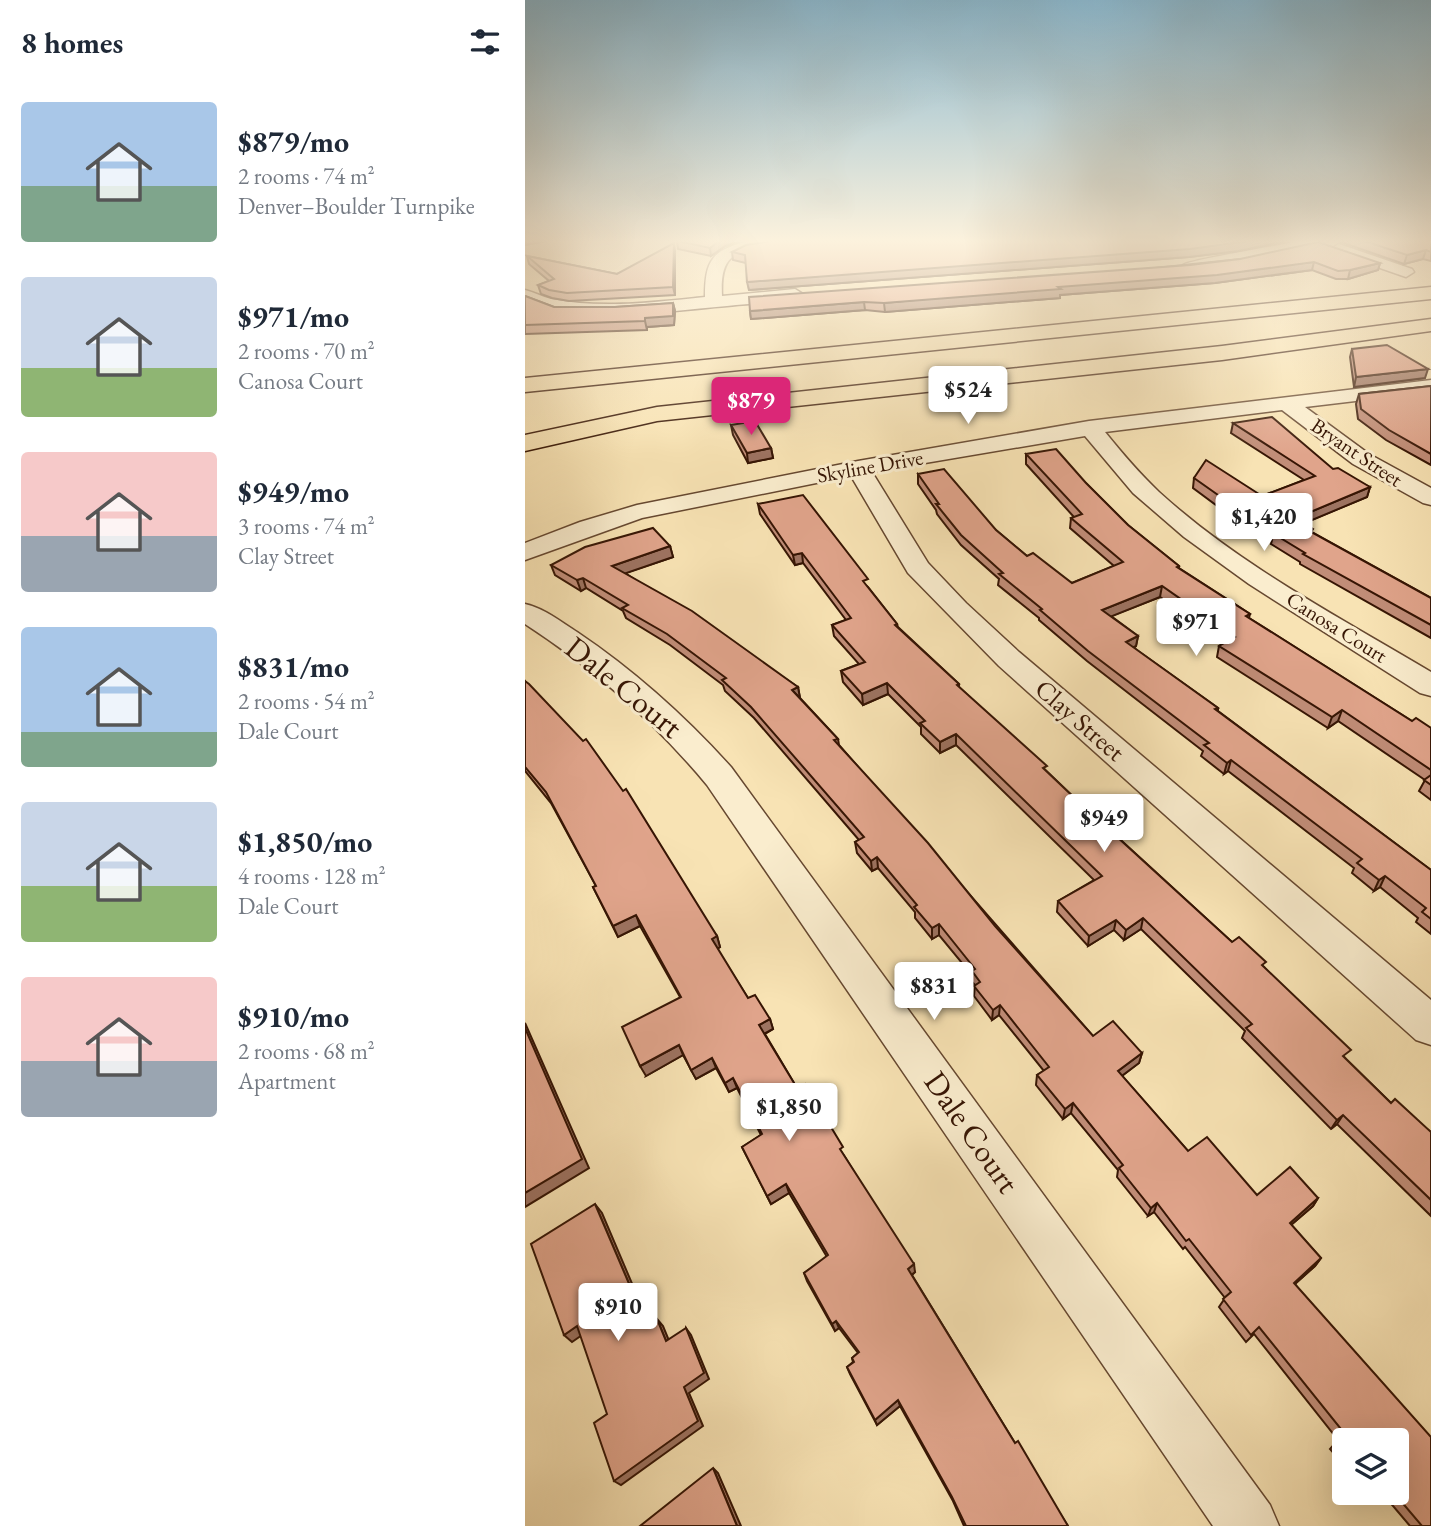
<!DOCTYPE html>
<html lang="en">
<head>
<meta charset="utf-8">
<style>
	body { margin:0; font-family:"EB Garamond",serif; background:#f2f2f3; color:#1f2937; height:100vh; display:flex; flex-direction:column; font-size:26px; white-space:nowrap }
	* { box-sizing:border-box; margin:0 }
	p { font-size:23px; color:#747a83 }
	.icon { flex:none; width:38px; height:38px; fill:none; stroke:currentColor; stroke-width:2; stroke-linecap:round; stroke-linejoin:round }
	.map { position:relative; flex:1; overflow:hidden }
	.details { display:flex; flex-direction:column; background:#fff; width:525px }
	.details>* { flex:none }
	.tools { position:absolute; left:807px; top:1428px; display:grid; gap:14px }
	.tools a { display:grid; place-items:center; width:77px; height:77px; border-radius:7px; background:#fff; box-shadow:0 7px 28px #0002; font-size:35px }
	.price { position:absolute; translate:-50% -60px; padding:0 16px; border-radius:7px; background:#fff; color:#222; font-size:23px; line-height:46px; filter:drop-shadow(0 2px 4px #0008) }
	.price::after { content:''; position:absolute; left:50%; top:42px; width:21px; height:16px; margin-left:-10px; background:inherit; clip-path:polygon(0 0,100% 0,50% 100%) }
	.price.on { background:#db2777; color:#fff }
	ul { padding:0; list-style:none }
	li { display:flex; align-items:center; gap:21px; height:175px; padding:0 21px }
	li span { display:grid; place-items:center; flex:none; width:196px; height:140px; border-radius:7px; color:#555 }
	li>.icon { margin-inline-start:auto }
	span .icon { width:84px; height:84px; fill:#fffc; stroke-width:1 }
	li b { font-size:30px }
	h2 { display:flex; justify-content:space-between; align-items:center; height:84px; padding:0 21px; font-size:30px }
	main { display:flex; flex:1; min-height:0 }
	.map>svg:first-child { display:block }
</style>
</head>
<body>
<main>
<section class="details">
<h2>8 homes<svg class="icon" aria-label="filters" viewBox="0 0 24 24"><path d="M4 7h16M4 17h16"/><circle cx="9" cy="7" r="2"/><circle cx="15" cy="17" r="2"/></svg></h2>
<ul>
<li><span style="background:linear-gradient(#a9c7e8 60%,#7fa58c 0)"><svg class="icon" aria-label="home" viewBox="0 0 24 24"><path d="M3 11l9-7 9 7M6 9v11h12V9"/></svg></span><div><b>$879/mo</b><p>2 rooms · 74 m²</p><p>Denver–Boulder Turnpike</p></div></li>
<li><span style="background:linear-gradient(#c9d6e8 65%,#8fb573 0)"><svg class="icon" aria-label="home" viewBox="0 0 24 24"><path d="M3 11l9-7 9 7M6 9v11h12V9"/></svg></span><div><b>$971/mo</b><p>2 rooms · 70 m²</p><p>Canosa Court</p></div></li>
<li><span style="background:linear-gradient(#f6c9c9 60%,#9aa5b1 0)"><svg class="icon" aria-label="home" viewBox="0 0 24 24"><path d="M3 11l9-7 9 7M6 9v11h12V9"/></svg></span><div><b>$949/mo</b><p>3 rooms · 74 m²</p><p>Clay Street</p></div></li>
<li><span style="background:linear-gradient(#a9c7e8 75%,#7fa58c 0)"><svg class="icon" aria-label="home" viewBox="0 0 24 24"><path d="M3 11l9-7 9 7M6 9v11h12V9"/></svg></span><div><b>$831/mo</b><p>2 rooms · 54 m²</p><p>Dale Court</p></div></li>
<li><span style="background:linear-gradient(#c9d6e8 60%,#8fb573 0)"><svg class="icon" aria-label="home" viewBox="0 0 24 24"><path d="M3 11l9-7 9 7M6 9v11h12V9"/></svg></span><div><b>$1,850/mo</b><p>4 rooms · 128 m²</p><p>Dale Court</p></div></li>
<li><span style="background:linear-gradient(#f6c9c9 60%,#9aa5b1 0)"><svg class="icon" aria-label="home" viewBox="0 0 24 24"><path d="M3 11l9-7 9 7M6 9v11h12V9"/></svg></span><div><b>$910/mo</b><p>2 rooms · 68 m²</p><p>Apartment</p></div></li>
</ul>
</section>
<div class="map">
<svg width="906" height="1526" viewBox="0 0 906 1526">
	<rect width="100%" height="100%" fill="#f8e3b4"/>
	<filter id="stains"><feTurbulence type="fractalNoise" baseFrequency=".00286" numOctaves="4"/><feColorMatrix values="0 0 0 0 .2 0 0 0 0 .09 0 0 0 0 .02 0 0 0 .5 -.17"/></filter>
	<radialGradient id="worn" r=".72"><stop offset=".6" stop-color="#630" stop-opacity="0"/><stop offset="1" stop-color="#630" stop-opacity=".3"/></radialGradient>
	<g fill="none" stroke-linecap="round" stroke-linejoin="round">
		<g stroke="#664830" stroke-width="3">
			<g id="minor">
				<path d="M224,241H265C259,246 252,246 244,247C207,251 195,257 197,296L270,289L278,294L276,298C252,303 226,303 202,306C141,311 57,325 0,301V290C9,292 17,297 26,299C76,309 131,302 180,297C180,260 187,250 224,241Z"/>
				<path d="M774,241L798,242L796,245C774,251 671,278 658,265C663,260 758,245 774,241Z"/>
				<path d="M814,244L887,269L889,272L881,277L809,252L806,249Z"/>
				<path d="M906,380V392L780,407L844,454L906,488V505L898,503L828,464L757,410L580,432C597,453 614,473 634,492C714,565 814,617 906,672V696L895,693L724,584L659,537L608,493L560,436L347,472L403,563L441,603L494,652L906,1000V1045L891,1040L474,666L383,573L326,476L117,518L0,560V543L55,522L112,505L333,461L564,421Z"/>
				<path d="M0,604C19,608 36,622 52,632C110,671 160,716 206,767L745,1505L754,1526H688L182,785C129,721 69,669 0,624Z"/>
			</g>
		</g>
		<g stroke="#361504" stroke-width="3">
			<g id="motorway">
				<path d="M906,287V299L0,392V378Z"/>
				<path d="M906,319V331L697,360L132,421L0,451V435L132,407L697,346Z"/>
			</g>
		</g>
		<use href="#minor" fill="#faedce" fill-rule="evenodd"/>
		<use href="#motorway" fill="#f8e3b4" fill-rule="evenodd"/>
	</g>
	<g fill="#c18d78" stroke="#361504" stroke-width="2">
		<path d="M152,241H215L200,246L186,256L153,249Z"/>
		<path d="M246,241H761L713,251L664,257L224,290L221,263L208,260L207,252Z"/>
		<path d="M813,241H906V261L898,259L879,264Z"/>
		<path d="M150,251V295L44,301L27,298L16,294L13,285L24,281L4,264L2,256L92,274Z"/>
		<path d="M715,259L855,263L853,270L823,279H811L787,270L690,283L535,295V298L360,312L340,310L226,319L225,311Z"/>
		<path d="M0,296L29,307H90L148,303L150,311L149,325L122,327V330L0,334Z"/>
		<path d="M827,349L900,378L829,387L825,357Z"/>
		<path d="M906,386V465L861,440L833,419L831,404L834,394Z"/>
		<path d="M708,423L845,487L842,497L779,523L787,532L906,598V638L775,564V562L746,544L747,540L707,517L668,488L669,478L737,496L779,480L706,433Z"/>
		<path d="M206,425L246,448L248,458L223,463L208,435Z"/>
		<path d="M501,454L561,483L603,525L654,566V568L725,614L724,618L887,721L906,728V800L894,791L900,780L813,721L803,728L692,657L694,646L700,643L635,597L586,616L613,636L611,646L609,648L693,708V711L906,870V934L891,922L893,918L855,887L849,891L827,873L829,868L703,771L699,774L676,756L678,751L562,661L514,620V618L473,585L474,579L436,545L412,514L411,510L393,484V474L471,530L502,556L547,583L589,566L545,528L546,518L549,517L501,464Z"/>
		<path d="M233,504L343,587L372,624L373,627L434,684V687L558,806L587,822L586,831L707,942L739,967L821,1059L866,1103L906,1132V1216L812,1124L806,1129L717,1038L720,1031L616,929L599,940L589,930L563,946L532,912L533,901L569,880L431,745L415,753L396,734V727L363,694L338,705L318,682L316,671L334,664L309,636L307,625L321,620L278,563L270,565L235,514Z"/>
		<path d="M145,546L148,557L100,573L273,687L275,698L313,739L314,745L568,1036L617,1053L614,1063L597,1076L663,1151L732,1195L793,1198L788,1206L766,1225L796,1258L790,1266L770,1284L906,1526H885L857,1493H872L819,1440V1465L805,1449L813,1440L729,1334L721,1342L694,1307L700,1298L660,1247L658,1249L629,1212L623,1216L592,1177L593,1170L546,1113L538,1119L511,1085L512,1075L519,1071L474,1015L467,1020L449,996L450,985L447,982V975L414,935L407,939L390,918V912L353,868L347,871L332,853L330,842L334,840L229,718L200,691L198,685L145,645L101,618L98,611L61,588L56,591L30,575L26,565Z"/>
		<path d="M0,681L192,936L195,947L192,949L223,998L245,1019L248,1029L240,1034L272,1088L320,1157L390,1272L387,1275L490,1443L543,1526H439L428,1501L375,1406L352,1425L325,1374L322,1367L328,1362L327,1358L333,1353L314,1328L310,1331L282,1281L279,1273L302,1257L264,1193L246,1204L217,1147L236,1135L212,1088L204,1092L191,1068L171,1079L158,1055L121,1076L155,997L115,926L93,937L68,887L71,886L26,803L0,771Z"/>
	</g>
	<g fill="#9d7361" stroke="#361504" stroke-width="2">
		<path d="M0,241H22L0,245Z"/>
		<path d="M194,241H215L200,246L186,256L185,248Z"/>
		<path d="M724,241H761L713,251L664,257L224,290L222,282Z"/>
		<path d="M149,243L150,251V295L148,287Z"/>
		<path d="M901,250L898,259L879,264L882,255Z"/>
		<path d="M789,262L787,270L690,283L535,295V298L360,312L359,303Z"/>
		<path d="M855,263L853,270L823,279L825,270Z"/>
		<path d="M339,302L340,310L226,319L225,311Z"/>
		<path d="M148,303L150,311L149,325L122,327V330L120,321V318Z"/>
		<path d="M903,369L900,378L829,387L831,377Z"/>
		<path d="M246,448L248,458L223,463L222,453Z"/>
		<path d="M845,487L842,497L768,528L771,518Z"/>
		<path d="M145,546L148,557L90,577L87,566Z"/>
		<path d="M277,553L278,563L270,565L268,555Z"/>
		<path d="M58,578L61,588L56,591L52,580Z"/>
		<path d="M637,586L635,597L575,621L577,610Z"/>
		<path d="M613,636L611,646L599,652L601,642Z"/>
		<path d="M362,683L363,694L338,705L337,694Z"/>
		<path d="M273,687L275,698L267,690Z"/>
		<path d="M817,710L813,721L803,728L807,717Z"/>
		<path d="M431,734V745L415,753V742Z"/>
		<path d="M706,760L703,771L699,774L702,763Z"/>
		<path d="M587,822L586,832L580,826Z"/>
		<path d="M352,857L353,868L347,871L346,861Z"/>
		<path d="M860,876L855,887L849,891L854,880Z"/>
		<path d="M111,915L115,926L93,937L88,926Z"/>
		<path d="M618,918L616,929L599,940L601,930Z"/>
		<path d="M591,920L589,930L563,946L564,936Z"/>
		<path d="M414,924V935L407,939V928Z"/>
		<path d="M192,936L195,947L190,950L187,939Z"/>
		<path d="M475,1005L474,1015L467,1020L468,1010Z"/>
		<path d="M245,1019L248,1029L237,1035L234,1025Z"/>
		<path d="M0,1023L64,1168L0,1207Z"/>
		<path d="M154,1045L158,1055L121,1076L115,1066Z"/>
		<path d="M617,1053L614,1063L590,1081L593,1071Z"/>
		<path d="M187,1058L191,1068L171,1079L166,1070Z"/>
		<path d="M208,1078L212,1088L204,1092L200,1083Z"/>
		<path d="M548,1103L546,1113L538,1119L540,1109Z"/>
		<path d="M818,1115L812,1124L806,1129L812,1120Z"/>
		<path d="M261,1184L264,1193L246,1204L242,1196Z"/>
		<path d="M793,1198L788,1206L759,1231L765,1223Z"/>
		<path d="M632,1203L629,1212L623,1216L626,1208Z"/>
		<path d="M70,1204L77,1213L128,1333L122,1326Z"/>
		<path d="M796,1258L790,1266L763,1290L769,1283Z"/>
		<path d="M389,1264L390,1272L384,1277L383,1269Z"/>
		<path d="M132,1319L138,1326L147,1348L141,1341Z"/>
		<path d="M311,1321L314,1328L310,1331L307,1324Z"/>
		<path d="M52,1326L60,1333L47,1342L39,1335Z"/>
		<path d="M161,1328L166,1335L184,1379L164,1393L178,1426L96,1485L89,1481L159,1387Z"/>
		<path d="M373,1400L375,1406L352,1425L350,1420Z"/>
		<path d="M188,1468L193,1473L216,1526H212Z"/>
	</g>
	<g fill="#e0a48b" stroke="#361504" stroke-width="2">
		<path d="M153,241H194L185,248Z"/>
		<path d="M246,241H724L665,249L222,282L220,255L207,252L221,245Z"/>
		<path d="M839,241H906V252L901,250L882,255Z"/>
		<path d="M793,242L855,263L825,270L813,271L789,262L692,275L533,287L536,289L359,303L339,302L225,311L224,297L665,265L715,259Z"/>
		<path d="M149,243L148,287L42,293L24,290L13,285L29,279L2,256L92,274Z"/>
		<path d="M0,296L29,307H90L148,303V316L120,318V321L0,325Z"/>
		<path d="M862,345L903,369L831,377L827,349Z"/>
		<path d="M906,386V454L864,430L836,409L834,394Z"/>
		<path d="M747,417L808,469L813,468L845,487L771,518L788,529L786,532L906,598V625L778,554L780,553L749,534L751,531L710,507L669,478L681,460L737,496L790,476L708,423Z"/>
		<path d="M230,421L246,448L222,453L206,425Z"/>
		<path d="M531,449L561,483L603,525L654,566L652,567L725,614L721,616L887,721L891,718L906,728V770L817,710L807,717L694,646L710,637L637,586L577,610L613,636L601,642L693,708L690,709L906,870V919L897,912L901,908L860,876L854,880L832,863L837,859L706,760L702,763L679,745L684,743L563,651L515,610L517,609L474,574L478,573L436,535L411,504H414L393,474L419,469L471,530L502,556L508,553L547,583L598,562L546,518L557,514L501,454Z"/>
		<path d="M278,495L343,579L338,581L372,624L370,625L434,684L432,685L522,766L518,768L558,806L565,802L587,822L580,826L707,942L714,937L741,962L737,965L826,1050L818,1056L866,1103L870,1099L906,1132V1200L818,1115L812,1120L721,1028L727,1024L618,918L601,930L591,920L564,936L533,901L577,876L431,734L415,742L395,723L400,721L362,683L337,694L316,671L340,662L307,625L326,618L277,553L268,555L233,504Z"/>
		<path d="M128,528L145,546L87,566L167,611L273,687L267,690L313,739L309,740L403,843L470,926L568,1036L588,1021L617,1053L593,1071L663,1151L682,1137L732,1195L765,1167L793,1198L765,1223L796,1258L769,1283L906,1437V1526H897L869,1493H872V1440H819V1451L812,1444L820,1434L734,1327L726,1335L698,1299L706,1292L664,1239L661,1241L632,1203L626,1208L594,1168L598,1165L548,1103L540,1109L512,1075L524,1067L475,1005L468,1010L449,986L455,982L447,971L450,969L414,924L407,928L389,907L392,905L352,857L346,861L330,842L339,837L226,707L197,680L201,678L142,634L97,608L103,605L58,578L52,580L26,565L60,547Z"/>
		<path d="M0,681L4,684L58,741L61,739L98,791L101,789L192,936L187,939L223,998L230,995L245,1019L234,1025L272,1088L280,1084L318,1147L315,1149L389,1264L383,1269L490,1443L493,1441L543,1526H441L427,1497L373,1400L350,1420L322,1367L329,1362L327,1358L334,1352L311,1321L307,1324L279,1273L303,1255L261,1184L242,1196L217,1147L237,1134L208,1078L200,1083L187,1058L166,1070L154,1045L115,1066L97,1027L156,997L111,915L88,926L68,887L71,886L21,792L0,767Z"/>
		<path d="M906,775V785L899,780Z"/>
		<path d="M0,1028L57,1159L0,1193Z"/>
		<path d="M70,1204L122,1326L132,1319L141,1341L161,1328L179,1373L159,1387L173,1421L89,1481L69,1423L82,1414L52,1326L39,1335L6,1244Z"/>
		<path d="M188,1468L212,1526H115Z"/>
	</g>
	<linearGradient id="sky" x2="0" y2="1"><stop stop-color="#8ab8cf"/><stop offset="0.53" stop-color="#fcf2dd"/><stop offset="1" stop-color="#fcf2dd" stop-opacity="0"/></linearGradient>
	<rect width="906" height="455" fill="url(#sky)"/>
	<g text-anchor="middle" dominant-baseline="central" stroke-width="6" stroke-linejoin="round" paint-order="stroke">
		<g font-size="21" fill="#361504" stroke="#faedce">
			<text transform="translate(832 452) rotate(34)">Bryant Street</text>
			<text transform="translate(345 466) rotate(-10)">Skyline Drive</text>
			<text transform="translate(812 627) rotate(32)">Canosa Court</text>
		</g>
		<g font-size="26" fill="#361504" stroke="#faedce">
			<text transform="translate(555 720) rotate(41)">Clay Street</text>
		</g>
		<g font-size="32" fill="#361504" stroke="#faedce">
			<text transform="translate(99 687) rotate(39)">Dale Court</text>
			<text transform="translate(447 1132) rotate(55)">Dale Court</text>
		</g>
	</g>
	<rect width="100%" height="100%" filter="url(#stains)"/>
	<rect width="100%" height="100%" fill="url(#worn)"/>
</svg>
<div class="tools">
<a><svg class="icon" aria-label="layers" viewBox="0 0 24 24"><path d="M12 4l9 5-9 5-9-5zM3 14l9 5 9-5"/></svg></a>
</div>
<b class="price" style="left:443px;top:426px">$524</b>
<b class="price on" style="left:226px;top:437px">$879</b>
<b class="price" style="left:739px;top:553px">$1,420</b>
<b class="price" style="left:671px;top:658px">$971</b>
<b class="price" style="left:579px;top:854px">$949</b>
<b class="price" style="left:409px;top:1022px">$831</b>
<b class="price" style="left:264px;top:1143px">$1,850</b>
<b class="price" style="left:93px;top:1343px">$910</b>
</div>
</main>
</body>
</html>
